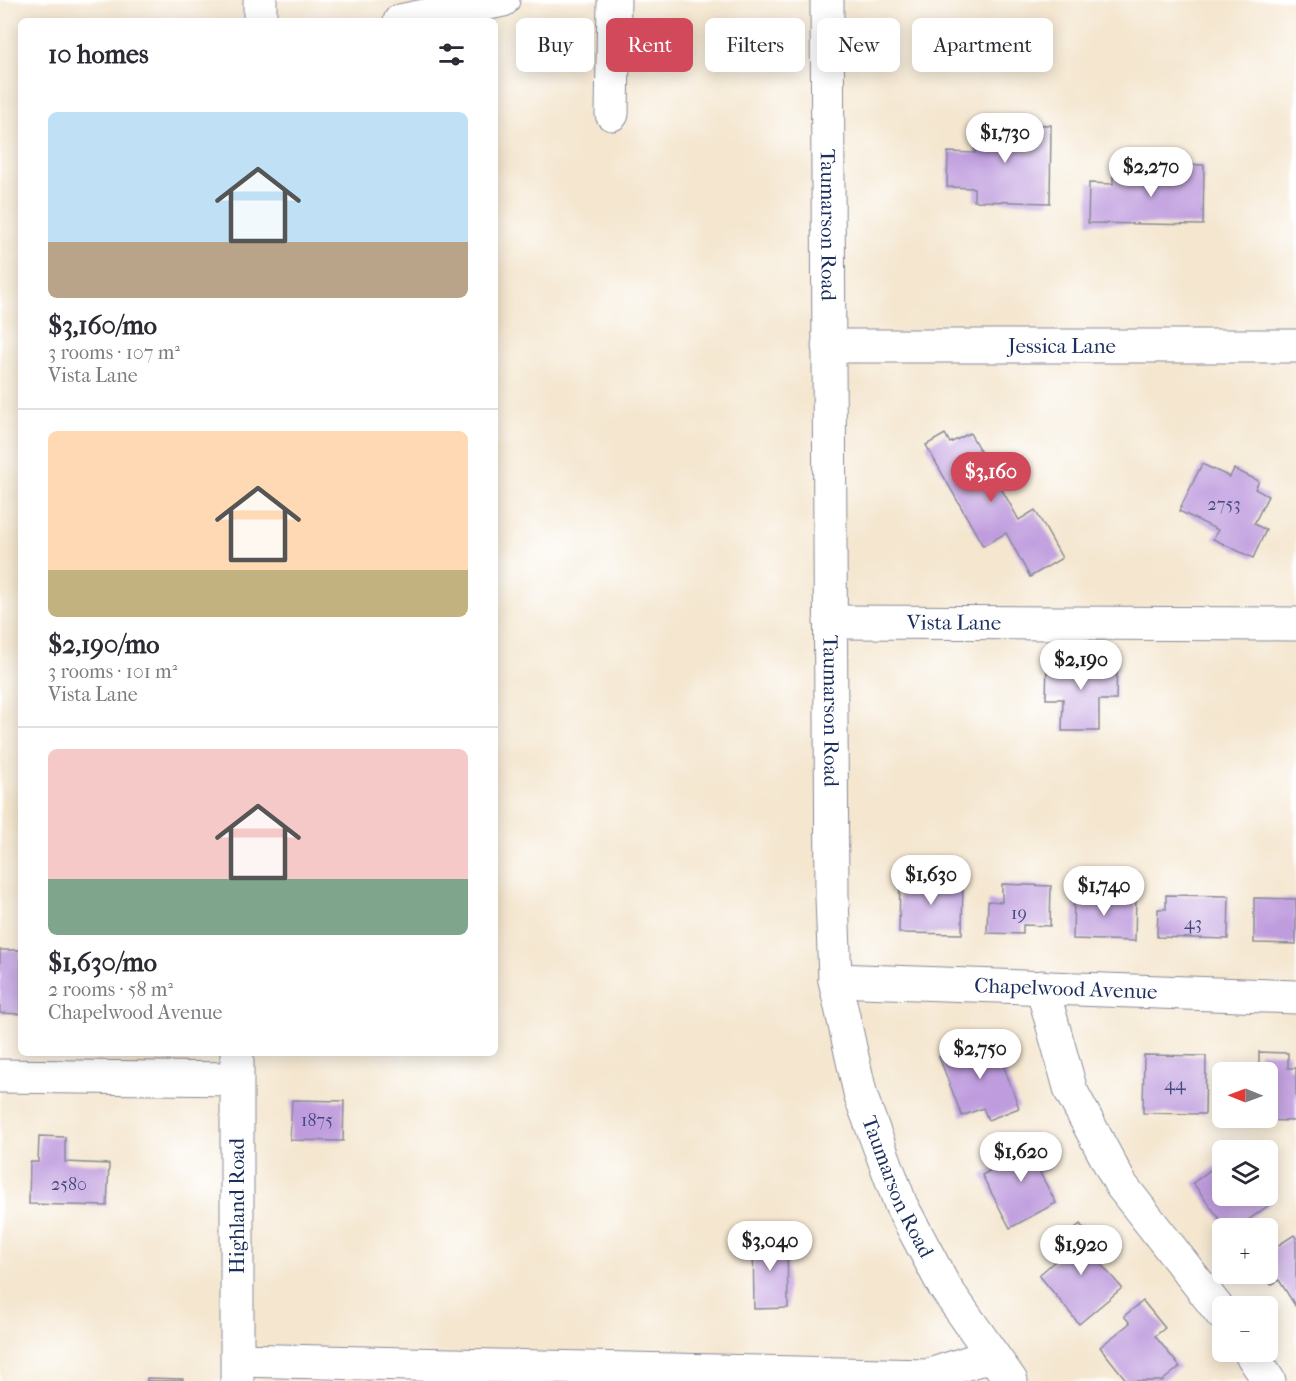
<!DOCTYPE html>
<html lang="en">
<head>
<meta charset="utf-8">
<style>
	body { margin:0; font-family:"IM FELL French Canon",serif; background:#f7f7f7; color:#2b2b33; height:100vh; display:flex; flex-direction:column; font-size:22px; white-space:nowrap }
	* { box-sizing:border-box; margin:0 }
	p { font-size:20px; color:#7c7c81 }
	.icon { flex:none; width:33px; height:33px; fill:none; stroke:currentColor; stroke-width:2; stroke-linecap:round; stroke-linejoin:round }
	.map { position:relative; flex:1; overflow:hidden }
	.side { position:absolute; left:18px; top:18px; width:480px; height:1038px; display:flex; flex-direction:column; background:#fff; border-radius:9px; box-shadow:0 3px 15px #0003 }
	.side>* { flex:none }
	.banner { position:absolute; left:516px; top:18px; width:570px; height:54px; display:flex; gap:12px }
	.needle { width:39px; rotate:271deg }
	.tools { position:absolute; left:1212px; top:1062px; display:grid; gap:12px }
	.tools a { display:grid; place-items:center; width:66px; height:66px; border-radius:9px; background:#fff; box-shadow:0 3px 15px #0003; font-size:30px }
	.price { position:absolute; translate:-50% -51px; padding:0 14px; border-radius:21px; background:#fff; color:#222; font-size:20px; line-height:39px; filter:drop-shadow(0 2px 3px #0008) }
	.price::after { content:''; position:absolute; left:50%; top:36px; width:18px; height:14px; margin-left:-9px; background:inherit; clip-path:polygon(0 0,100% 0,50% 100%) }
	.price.current { background:#d1495b; color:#fff }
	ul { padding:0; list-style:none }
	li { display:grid; align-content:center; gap:12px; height:318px; padding:0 30px }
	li+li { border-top:2px solid #e1e1e2 }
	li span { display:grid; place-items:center; height:186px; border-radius:9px; color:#555 }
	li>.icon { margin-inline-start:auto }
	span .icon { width:108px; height:108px; fill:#fffc; stroke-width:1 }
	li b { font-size:26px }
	h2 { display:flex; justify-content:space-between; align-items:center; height:72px; padding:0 30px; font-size:26px }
	.tag { padding:0 21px; border-radius:9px; background:#fff; box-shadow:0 3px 15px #0003; font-size:21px; line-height:54px }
	.tag.current { background:#d1495b; color:#fff }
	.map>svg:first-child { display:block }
</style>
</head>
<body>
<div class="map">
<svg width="1296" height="1381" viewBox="0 0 1296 1381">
	<rect width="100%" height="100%" fill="#fff"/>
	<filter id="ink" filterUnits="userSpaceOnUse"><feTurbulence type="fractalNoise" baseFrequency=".0167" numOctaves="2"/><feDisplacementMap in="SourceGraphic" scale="12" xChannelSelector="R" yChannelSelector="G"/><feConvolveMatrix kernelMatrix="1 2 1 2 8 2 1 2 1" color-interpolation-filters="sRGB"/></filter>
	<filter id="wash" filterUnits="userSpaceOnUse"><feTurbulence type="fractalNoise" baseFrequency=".008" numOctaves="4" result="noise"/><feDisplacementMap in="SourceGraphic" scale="24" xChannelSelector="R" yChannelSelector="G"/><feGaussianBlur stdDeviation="1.35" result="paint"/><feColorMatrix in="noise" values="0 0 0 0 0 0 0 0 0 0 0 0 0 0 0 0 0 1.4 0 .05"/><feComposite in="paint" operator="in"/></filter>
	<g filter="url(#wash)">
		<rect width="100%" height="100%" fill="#f4e6cf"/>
		<g id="blocks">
			<g fill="#bf9cde">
				<path d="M975,123L1051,125L1050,203L974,201V188L947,187L948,152L975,153Z"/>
				<path d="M1153,164L1204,165L1203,225L1088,223L1089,183L1113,184V176H1153Z"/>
				<path d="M970,433L1019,520L1035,510L1062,558L1030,577L1006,533L983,546L926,445L945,434L950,443Z"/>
				<path d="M1202,464L1230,477L1234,469L1259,481L1255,489L1268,496L1254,524L1266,530L1253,558L1213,539L1218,530L1179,511Z"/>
				<path d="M1047,661L1117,663L1116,700H1099V731H1062L1063,699H1046Z"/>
				<path d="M900,877L963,879L962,934L899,933Z"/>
				<path d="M1002,884L1051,886L1050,926L1023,925V934L987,933L988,901L1002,902Z"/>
				<path d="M1074,893L1136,895L1135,941L1073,939Z"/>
				<path d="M1166,895L1229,896L1228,939L1157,937L1158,909H1166Z"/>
				<path d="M1254,898L1296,899V944L1254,943Z"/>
				<path d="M0,950H21V1014L0,1013Z"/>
				<path d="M993,1037L1019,1108L988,1120L983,1108L962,1116L939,1057Z"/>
				<path d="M1259,1052L1288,1053V1068H1296V1121L1257,1120L1258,1118H1268V1072H1259Z"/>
				<path d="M1144,1055L1206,1056L1205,1114L1143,1113Z"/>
				<path d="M292,1100L344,1101L343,1141L290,1140Z"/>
				<path d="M1033,1135L1050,1168L1040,1173L1056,1203L1010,1228L982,1175L1013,1158L1008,1148Z"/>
				<path d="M39,1136L65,1137V1162L109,1164L107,1206L29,1204L30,1162H38Z"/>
				<path d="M1222,1161V1196H1268L1273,1202L1237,1228H1226L1193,1183Z"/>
				<path d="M1080,1224L1106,1256L1099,1262L1122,1288L1079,1324L1039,1275L1069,1249L1061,1240Z"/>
				<path d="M1294,1235L1296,1238V1307L1279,1280L1271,1285L1264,1274H1268V1252Z"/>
				<path d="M753,1236H787L788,1308L754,1309Z"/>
				<path d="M1143,1301L1165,1328L1155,1336L1180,1367L1162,1381H1127L1100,1347L1130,1323L1124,1316Z"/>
				<path d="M147,1378L183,1379V1381H147Z"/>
			</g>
		</g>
	</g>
	<g filter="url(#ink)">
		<use href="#blocks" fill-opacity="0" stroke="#888a96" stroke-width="1.5"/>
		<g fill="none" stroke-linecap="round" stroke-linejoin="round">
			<g stroke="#888a96" stroke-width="35">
				<g id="minor">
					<path d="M260,21V0"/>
					<path d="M400,21L503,0"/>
					<path d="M612,114L614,0"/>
					<path id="s1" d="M828,346H1296"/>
					<path id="s2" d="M830,622L1296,624"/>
					<path id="s3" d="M835,980L1296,997"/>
					<path d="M1042,987L1071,1091L1121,1185L1222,1314"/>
					<path d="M237,1053V1381"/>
					<path d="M0,1076L236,1079"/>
					<path d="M1250,1352L1269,1381"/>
					<path d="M238,1360L927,1376L992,1355"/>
				</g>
			</g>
			<g stroke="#888a96" stroke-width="35">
				<g id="major">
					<path id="s4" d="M827,0L832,897L835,980L861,1097L901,1205L944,1286L1011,1381"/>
				</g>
			</g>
			<use href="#minor" stroke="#fff" stroke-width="33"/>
			<use href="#major" stroke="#fff" stroke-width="33"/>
		</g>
	</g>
	<g text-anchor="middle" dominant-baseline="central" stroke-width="4.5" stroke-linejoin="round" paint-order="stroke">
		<g font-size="18" fill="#444a7e">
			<text x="1224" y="504">2753</text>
			<text x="1019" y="913">19</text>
			<text x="1193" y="923">43</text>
			<text x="1175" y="1084">44</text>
			<text x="317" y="1120">1875</text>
			<text x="69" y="1184">2580</text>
		</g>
		<g font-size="21" fill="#1b2f5e" stroke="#fff">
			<text stroke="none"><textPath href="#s4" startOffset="225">Taumarson Road</textPath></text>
			<text stroke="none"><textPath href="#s1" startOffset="234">Jessica Lane</textPath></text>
			<text stroke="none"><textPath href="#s2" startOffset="124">Vista Lane</textPath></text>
			<text stroke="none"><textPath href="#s4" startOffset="711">Taumarson Road</textPath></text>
			<text stroke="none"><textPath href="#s3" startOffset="231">Chapelwood Avenue</textPath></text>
			<text stroke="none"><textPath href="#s4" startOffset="1197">Taumarson Road</textPath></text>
			<text transform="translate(237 1206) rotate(-90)">Highland Road</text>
		</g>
	</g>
</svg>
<div class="tools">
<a><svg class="needle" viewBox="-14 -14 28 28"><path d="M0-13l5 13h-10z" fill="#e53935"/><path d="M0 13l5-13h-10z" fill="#7c7c81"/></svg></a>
<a><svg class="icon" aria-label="layers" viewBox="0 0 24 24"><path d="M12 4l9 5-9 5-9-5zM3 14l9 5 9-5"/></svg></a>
<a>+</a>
<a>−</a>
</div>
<b class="price" style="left:1005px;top:164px">$1,730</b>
<b class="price" style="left:1151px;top:198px">$2,270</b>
<b class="price current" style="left:991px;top:503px">$3,160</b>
<b class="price" style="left:1081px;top:691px">$2,190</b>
<b class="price" style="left:931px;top:906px">$1,630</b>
<b class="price" style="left:1104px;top:917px">$1,740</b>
<b class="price" style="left:980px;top:1080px">$2,750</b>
<b class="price" style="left:1021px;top:1183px">$1,620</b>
<b class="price" style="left:770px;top:1272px">$3,040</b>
<b class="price" style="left:1081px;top:1276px">$1,920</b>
<div class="banner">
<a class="tag">Buy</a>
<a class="tag current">Rent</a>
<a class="tag">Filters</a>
<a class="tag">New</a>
<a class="tag">Apartment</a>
</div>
<section class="side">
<h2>10 homes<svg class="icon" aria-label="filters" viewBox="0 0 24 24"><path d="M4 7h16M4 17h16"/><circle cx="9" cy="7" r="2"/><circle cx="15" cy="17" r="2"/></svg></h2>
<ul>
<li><span style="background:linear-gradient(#bfe0f5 70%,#b9a48a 0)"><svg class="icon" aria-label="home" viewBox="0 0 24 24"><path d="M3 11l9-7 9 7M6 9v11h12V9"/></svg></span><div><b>$3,160/mo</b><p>3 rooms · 107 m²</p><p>Vista Lane</p></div></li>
<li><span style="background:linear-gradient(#ffd9b3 75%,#c2b280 0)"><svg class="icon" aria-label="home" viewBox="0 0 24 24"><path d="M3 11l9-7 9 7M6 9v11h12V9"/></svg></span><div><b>$2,190/mo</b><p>3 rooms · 101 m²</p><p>Vista Lane</p></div></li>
<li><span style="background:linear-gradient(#f6c9c9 70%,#7fa58c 0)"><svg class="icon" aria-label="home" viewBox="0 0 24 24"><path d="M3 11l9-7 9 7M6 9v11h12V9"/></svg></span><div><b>$1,630/mo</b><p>2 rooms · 58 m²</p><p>Chapelwood Avenue</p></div></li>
</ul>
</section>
</div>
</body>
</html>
